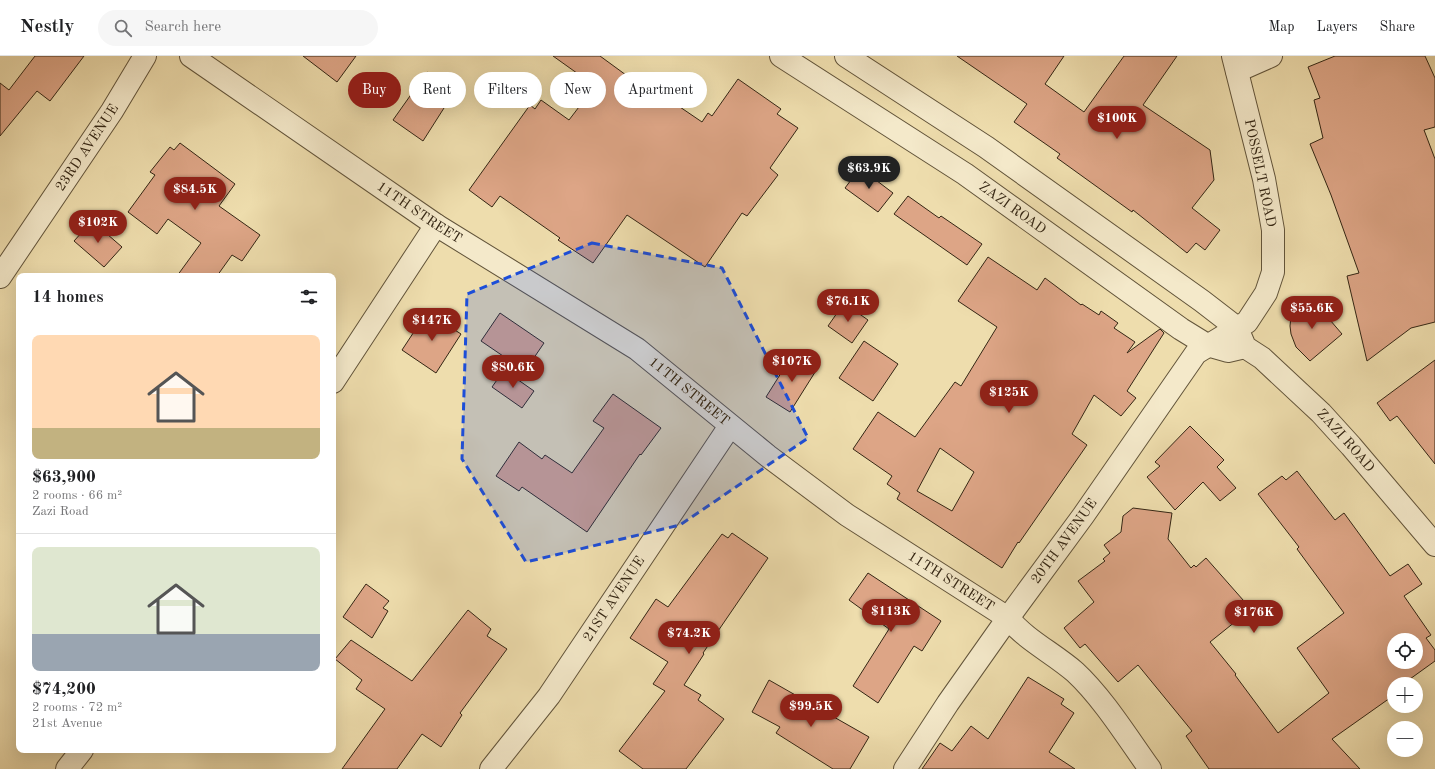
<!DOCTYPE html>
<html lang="en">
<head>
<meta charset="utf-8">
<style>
	body { margin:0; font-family:"Old Standard TT",serif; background:#f6f6f6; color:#202124; height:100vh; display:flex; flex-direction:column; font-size:15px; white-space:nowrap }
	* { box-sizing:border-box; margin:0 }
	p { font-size:13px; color:#757577 }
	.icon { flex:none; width:22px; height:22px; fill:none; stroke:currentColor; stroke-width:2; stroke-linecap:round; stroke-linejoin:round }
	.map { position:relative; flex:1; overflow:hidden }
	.panel { position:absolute; left:16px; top:217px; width:320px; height:480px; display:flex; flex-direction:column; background:#fff; border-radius:8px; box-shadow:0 4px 16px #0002 }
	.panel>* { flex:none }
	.top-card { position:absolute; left:348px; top:16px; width:380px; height:36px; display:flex; gap:8px }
	.buttons { position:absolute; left:1387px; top:577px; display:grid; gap:8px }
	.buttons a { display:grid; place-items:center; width:36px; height:36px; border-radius:50%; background:#fff; box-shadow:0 4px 16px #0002; font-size:20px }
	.price { position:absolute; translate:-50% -34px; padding:0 9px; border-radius:14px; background:#8f2418; color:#fff; font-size:13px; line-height:26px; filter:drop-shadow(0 1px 2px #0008) }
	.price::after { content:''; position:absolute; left:50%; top:24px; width:12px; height:9px; margin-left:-6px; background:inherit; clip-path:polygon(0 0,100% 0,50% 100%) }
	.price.selected { background:#222; color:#fff }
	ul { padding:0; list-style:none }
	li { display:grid; align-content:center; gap:8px; height:212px; padding:0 16px }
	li+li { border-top:1px solid #e0e0e0 }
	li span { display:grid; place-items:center; height:124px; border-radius:8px; color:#555 }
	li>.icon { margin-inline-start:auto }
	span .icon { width:72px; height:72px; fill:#fffc; stroke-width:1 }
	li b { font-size:17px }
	h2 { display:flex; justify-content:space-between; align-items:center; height:48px; padding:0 16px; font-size:17px }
	.pill { padding:0 14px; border-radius:18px; background:#fff; box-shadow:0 4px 16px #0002; font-size:14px; line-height:36px }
	.pill.selected { background:#8f2418; color:#fff }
	header { display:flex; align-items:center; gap:24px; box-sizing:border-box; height:56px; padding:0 20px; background:#fff; border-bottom:1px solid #e0e0e0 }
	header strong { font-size:19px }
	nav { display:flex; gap:22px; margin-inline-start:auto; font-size:14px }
	.search { width:280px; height:36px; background:#f6f6f6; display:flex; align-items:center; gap:10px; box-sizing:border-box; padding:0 14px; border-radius:22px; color:#757577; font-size:15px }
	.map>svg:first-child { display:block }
</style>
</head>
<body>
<header>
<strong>Nestly</strong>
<div class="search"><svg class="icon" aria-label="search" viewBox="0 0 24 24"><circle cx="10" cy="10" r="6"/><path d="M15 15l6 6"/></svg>Search here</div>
<nav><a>Map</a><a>Layers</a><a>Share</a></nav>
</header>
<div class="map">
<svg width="1435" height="713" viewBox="0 0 1435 713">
	<rect width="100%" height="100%" fill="#eeddad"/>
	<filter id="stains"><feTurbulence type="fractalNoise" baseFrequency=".005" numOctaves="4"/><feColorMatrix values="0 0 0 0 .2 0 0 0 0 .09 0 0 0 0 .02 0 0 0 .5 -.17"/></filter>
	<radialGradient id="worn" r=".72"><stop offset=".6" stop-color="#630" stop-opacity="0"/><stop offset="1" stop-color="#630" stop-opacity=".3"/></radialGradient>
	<g fill="#dda586" stroke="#342614" fill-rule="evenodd">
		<path d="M35,0H84L50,45L37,35L0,80V27L9,34Z"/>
		<path d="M303,0H356L337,26Z"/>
		<path d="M553,0H600L652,38L655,34L702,66L708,57L712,60L738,23L781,53L777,58L798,72L770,112L778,119L747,160L742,157L705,211L627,159L593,207L558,184L560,182L500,140L492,151L469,134L530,49L535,53L541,44L569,64L595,30Z"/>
		<path d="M957,0H1064L1045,28L1084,56L1124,0H1177L1143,49L1210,94L1214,124L1192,152L1220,174L1205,194L1196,187L1187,197L1133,154L1132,156L1057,102L1060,98L1014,66L1027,48Z"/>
		<path d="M1335,0H1425L1435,22V71L1424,74L1435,103V266L1411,272L1367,305L1347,220L1359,217L1331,139L1310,88L1323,82L1314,44L1320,42L1308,11Z"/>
		<path d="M427,16L453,34L449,40L451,41L423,85L393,64Z"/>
		<path d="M180,87L235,128L219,150L260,179L242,205L232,199L217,220H177L201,187L168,163L157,178L128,156L155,119L150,116L170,91L174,94Z"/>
		<path d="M860,112L893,137L878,156L845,132Z"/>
		<path d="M908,140L939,162L941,160L982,188L967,209L894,158Z"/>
		<path d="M92,165L122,191L104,211L74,185Z"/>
		<path d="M988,201L1037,234L1045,222L1081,249L1082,248L1099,259L1101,255L1118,267L1114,272L1135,286L1127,297L1160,273L1164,277L1127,335L1136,342L1121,360L1094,339L1072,378L1087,389L1019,487L1018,486L1002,512L897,443L900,437L887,428L892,420L853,393L878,356L915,381L955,326L961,330L997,271L958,245ZM940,392L974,416L952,455L917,435Z"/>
		<path d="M1312,243L1342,278L1310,305L1296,291L1291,278L1290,270L1291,260Z"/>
		<path d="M844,247L868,264L852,287L828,270Z"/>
		<path d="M427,256L461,278L436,317L402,294Z"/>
		<path d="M500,257L544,287L525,315L481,285Z"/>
		<path d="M864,285L898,308L873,345L839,322Z"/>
		<path d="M793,298L817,313L790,356L766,341Z"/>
		<path d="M1435,304V408L1397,360L1390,365L1377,347Z"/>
		<path d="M504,314L534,335L522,352L492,331Z"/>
		<path d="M613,338L661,372L641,399L640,398L587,476L522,431L519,435L496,420L519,386L542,403L545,399L572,417L604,372L593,365Z"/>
		<path d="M1190,370L1224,404L1217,411L1236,432L1220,445L1203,426L1175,454L1147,421L1160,410L1155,406Z"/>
		<path d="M1297,415L1335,464L1344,457L1390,520L1408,508L1422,528L1404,540L1431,579L1426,582L1435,594V605L1403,628H1394V634L1388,639L1390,642L1332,683L1360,713H1209L1186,680L1192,675L1138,609L1118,626L1085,588L1080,592L1064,572L1094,546L1078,525L1105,505L1103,503L1110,497L1104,489L1121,476L1123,460L1133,452L1172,457L1168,483L1191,512L1194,509L1196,511L1206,502L1251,553L1210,586L1236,618L1235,619L1278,677L1329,637L1297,592L1344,557L1297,493L1299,491L1258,438L1282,420L1286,424ZM1394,584H1416V606H1394Z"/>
		<path d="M732,477L768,502L703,597L704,598L684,629L701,639L698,644L724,663L686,713H643L619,695L665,635L653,628L668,606L630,582L656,543L668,551L722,478L728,482Z"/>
		<path d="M868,517L941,565L922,595L914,590L878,647L853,630L889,573L849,544Z"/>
		<path d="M366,528L389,545L383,552L388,555L372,582L343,561Z"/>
		<path d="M468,554L491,573L487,580L507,593L460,657L462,659L441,691L422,678L397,713H342L385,653L356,633L362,624L335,603L351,584L412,625Z"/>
		<path d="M1028,621L1064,643L1061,648L1074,657L1049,696L1075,713H922L940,687L952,695L971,670L988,683Z"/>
		<path d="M769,624L869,681L850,713H833L776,677L780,671L752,656Z"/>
	</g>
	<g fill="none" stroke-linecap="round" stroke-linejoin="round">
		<g stroke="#62543a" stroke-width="24">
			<g id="minor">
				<path id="s1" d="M191,0L436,169L637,293L768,400L847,459L1008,562C1026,584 1053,597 1075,616C1103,642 1127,681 1150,713"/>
				<path id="s2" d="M781,0L965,118L1181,273L1207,289L1228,295L1245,291"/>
				<path id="s3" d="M846,0L986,91L1202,245L1237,272L1245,291L1262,302L1321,357L1351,390L1435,489"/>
				<path d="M1237,15L1271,0"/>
				<path id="s4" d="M0,221L112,55L145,0"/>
				<path d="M333,326L436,169"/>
				<path d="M67,713L82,694"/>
				<path id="s5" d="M491,713L549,640L730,370"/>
				<path id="s6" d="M905,713L948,647L1008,562L1083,460L1196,297L1247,266L1266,237L1273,216V174L1264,123L1233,0"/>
			</g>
		</g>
		<use href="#minor" stroke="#f4e9ca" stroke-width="22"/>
	</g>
	<path fill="#1d4ed8" fill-opacity="0.2" stroke="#1d4ed8" stroke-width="3" stroke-dasharray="8 5" stroke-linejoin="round" d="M592,187L722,212L808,382L680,469L526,506L462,403L467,238Z"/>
	<g text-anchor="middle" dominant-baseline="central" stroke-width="3.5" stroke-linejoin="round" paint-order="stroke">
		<g font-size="14" fill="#342614" stroke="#f4e9ca">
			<text stroke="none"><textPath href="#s4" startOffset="156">23RD AVENUE</textPath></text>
			<text transform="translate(1260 117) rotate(78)">POSSELT ROAD</text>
			<text stroke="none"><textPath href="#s2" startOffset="277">ZAZI ROAD</textPath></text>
			<text stroke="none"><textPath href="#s1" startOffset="277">11TH STREET</textPath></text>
			<text stroke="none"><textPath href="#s1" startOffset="601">11TH STREET</textPath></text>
			<text stroke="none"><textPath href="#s3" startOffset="635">ZAZI ROAD</textPath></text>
			<text stroke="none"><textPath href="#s6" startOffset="278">20TH AVENUE</textPath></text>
			<text stroke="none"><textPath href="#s1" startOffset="925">11TH STREET</textPath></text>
			<text stroke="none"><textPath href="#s5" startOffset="210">21ST AVENUE</textPath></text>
		</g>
	</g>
	<rect width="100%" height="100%" filter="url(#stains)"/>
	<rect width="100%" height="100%" fill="url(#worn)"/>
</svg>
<div class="buttons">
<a><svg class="icon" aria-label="locate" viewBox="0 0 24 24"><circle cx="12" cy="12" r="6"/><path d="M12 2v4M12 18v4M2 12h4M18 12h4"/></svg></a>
<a>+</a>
<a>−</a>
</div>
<b class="price" style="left:1117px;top:84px">$100K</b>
<b class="price selected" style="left:869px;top:134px">$63.9K</b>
<b class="price" style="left:195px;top:155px">$84.5K</b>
<b class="price" style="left:98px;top:188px">$102K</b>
<b class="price" style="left:848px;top:267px">$76.1K</b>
<b class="price" style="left:1312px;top:274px">$55.6K</b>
<b class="price" style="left:432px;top:286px">$147K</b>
<b class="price" style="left:792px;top:327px">$107K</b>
<b class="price" style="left:513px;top:333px">$80.6K</b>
<b class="price" style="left:1009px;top:358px">$125K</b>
<b class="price" style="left:891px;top:577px">$113K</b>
<b class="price" style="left:1254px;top:578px">$176K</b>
<b class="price" style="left:689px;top:599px">$74.2K</b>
<b class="price" style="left:811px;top:672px">$99.5K</b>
<div class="top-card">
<a class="pill selected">Buy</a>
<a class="pill">Rent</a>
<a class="pill">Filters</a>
<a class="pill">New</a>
<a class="pill">Apartment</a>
</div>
<section class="panel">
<h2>14 homes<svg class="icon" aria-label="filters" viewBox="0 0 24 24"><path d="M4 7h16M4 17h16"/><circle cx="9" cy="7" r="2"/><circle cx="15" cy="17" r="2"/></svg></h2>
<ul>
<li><span style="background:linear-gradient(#ffd9b3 75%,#c2b280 0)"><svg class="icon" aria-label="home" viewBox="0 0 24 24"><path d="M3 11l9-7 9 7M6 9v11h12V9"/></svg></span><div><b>$63,900</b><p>2 rooms · 66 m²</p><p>Zazi Road</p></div></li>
<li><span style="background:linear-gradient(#dfe7d0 70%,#9aa5b1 0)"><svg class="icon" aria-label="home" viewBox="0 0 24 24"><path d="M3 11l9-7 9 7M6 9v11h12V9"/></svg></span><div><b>$74,200</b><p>2 rooms · 72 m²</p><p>21st Avenue</p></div></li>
</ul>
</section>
</div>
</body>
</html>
